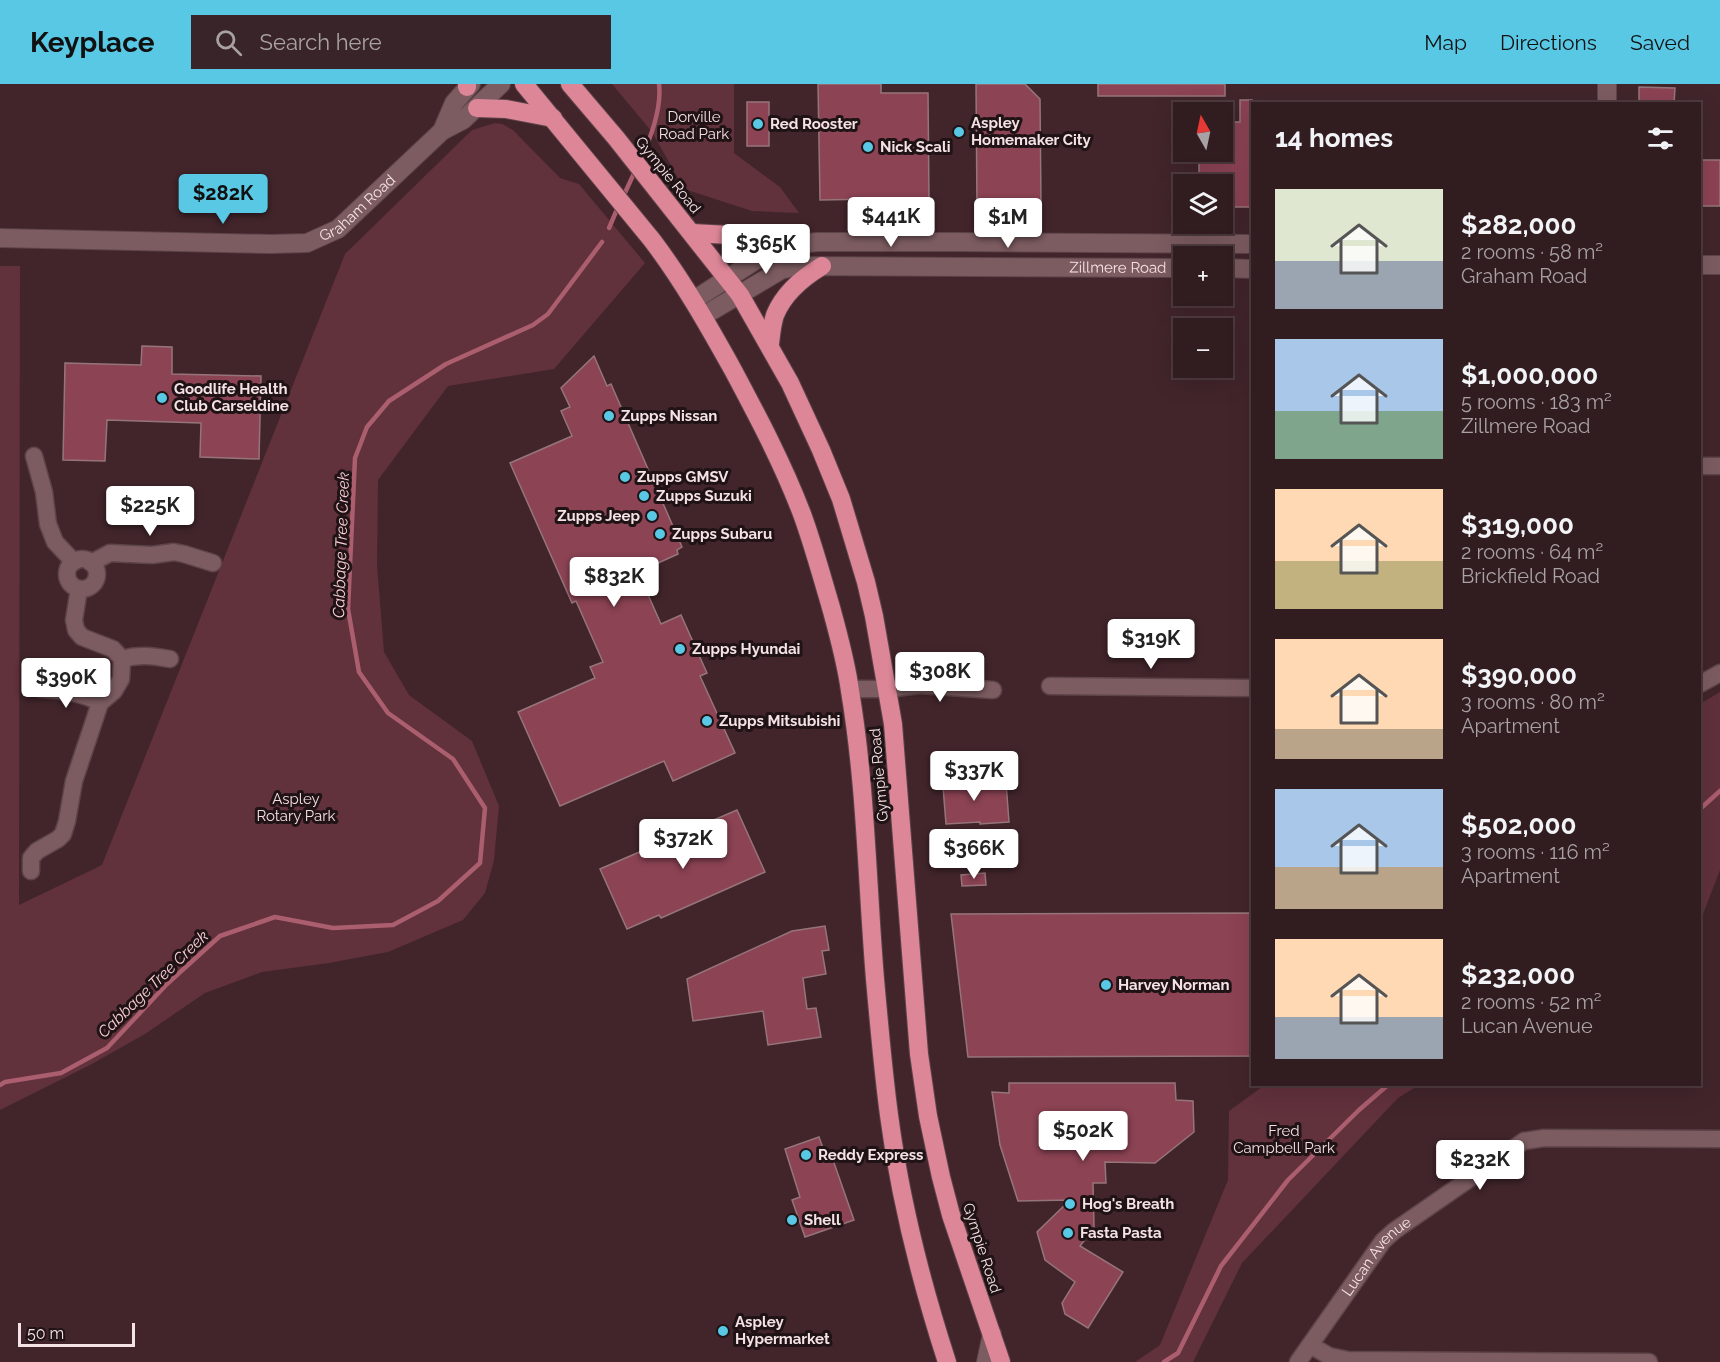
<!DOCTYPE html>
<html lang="en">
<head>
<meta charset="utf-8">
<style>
	body { margin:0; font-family:Raleway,sans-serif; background:#392529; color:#f1f3f6; height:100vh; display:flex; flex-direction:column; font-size:22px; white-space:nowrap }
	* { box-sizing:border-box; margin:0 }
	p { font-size:20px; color:#a8a1a5 }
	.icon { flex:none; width:33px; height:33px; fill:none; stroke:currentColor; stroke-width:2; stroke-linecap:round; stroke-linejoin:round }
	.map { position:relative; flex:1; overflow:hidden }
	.drawer { position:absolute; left:1251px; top:18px; width:450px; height:984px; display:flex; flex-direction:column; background:#311c20; border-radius:0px; box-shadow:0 6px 24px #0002,0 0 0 2px #4c3a3e }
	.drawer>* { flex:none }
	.needle { width:39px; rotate:351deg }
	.fabs { position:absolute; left:1173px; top:18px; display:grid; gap:12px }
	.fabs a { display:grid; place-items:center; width:60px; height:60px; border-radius:0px; background:#311c20; box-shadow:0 6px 24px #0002,0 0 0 2px #4c3a3e; font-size:30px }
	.scale { position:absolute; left:18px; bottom:15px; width:117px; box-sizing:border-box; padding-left:6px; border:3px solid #f5e2e4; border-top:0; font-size:16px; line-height:21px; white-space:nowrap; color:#f5e2e4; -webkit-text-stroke:4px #1f1315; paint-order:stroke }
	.price { position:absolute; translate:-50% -51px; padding:0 14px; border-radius:6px; background:#fff; color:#222; font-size:20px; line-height:39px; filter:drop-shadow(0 2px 3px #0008) }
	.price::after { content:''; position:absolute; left:50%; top:36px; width:18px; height:14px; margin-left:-9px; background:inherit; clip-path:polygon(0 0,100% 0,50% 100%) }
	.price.active { background:#59c8e5; color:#111 }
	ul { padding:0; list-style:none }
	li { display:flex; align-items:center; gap:18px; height:150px; padding:0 24px }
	li span { display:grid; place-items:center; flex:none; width:168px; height:120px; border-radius:0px; color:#555 }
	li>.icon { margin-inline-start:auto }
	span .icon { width:72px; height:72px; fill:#fffc; stroke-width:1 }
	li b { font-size:26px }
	h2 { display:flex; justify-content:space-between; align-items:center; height:72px; padding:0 24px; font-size:26px }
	header { display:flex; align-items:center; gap:36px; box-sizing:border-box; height:84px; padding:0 30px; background:#59c8e5; color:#111 }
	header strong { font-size:28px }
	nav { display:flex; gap:33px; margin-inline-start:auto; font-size:21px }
	.search { width:420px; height:54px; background:#392529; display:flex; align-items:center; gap:15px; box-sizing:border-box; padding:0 21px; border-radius:0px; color:#a8a1a5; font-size:22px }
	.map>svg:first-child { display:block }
</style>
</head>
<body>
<header>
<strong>Keyplace</strong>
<div class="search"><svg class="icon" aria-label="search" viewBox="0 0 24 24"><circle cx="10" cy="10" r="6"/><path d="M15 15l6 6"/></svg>Search here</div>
<nav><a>Map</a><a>Directions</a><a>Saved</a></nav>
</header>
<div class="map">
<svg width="1720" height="1278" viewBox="0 0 1720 1278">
	<rect width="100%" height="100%" fill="#41252b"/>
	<g fill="#61313c">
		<path d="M612,0H734V69L780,103L799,129L752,127L684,105L652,48Z"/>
		<path d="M495,39L502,40L513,46L560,94L579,100L645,179L554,285L448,302L378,396L377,481L384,568L409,611L472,657L499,722L494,776L485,809L463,836L388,868L329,879L262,888L205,909L145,950L90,981L0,1026V182H20L19,821L102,781L345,170L472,46Z"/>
		<path d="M1720,608V786L1700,838V620Z"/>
		<path d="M1266,1000L1419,1001L1398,1014L1242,1179L1193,1278H1135L1160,1261L1228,1096L1229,1027Z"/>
	</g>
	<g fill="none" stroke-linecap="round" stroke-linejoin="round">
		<g stroke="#aa5e6e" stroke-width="4.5">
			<path d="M640,78C650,55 662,25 659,0"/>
			<path d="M623,113L636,85"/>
			<path d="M609,144L618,123"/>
			<path d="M1700,725L1720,707"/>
			<path d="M0,1001L5,998L61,989L107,964L167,900L220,852L275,833L333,844L393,841L438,817L480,779L485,724L453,675L388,629L359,588L348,525L355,374L367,343L389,317L446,280L533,241L548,230L602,158"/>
			<path d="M1164,1278L1178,1269L1221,1182L1288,1096L1359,1026L1389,1000"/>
		</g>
	</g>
	<g fill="#8c4354" stroke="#96757a" stroke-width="1.5">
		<path d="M818,0H881V9H928L929,114L820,116Z"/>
		<path d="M976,0H1025L1040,15L1041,121L977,123Z"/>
		<rect x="1098" y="0" width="127" height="12"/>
		<path d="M1639,3L1675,4L1674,20H1639Z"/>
		<path d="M1240,16H1252V123H1222V100H1199V68H1222V38H1240Z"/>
		<rect x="747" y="18" width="22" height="44"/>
		<rect x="1700" y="76" width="20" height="46"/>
		<path d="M142,262L172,263V290L261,292L259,375L200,373L201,339L107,336L105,377L63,376L65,279L141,281Z"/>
		<path d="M594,272L607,302L611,300L682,463L677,466L678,470L638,488L661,540L681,531L707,589L700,592L735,669L673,697L664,677L560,722L518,628L595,594L590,583L603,578L576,517L572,519L510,379L572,352L561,327L570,323L561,304Z"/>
		<path d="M958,688L959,702L1006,698L1009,738L980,740V738L946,740L942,690Z"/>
		<path d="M737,726L765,788L661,834L659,831L627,845L600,785Z"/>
		<path d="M985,789L986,801L962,802L961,791Z"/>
		<path d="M1252,829V972L968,973L951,830Z"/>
		<path d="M825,842L829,866L822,867L826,890L803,894L807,925L816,924L821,953L768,961L763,927L693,937L687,895L792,847Z"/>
		<path d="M1009,999H1175L1176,1016L1193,1017L1194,1048L1155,1079L1105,1078L1106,1099H1093L1094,1144L1080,1162L1123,1188L1088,1244L1065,1230L1062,1219L1075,1198L1045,1176L1037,1148L1070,1116L1018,1117L1000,1061L992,1008L1009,1009Z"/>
		<path d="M819,1053L828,1078L833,1076L854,1136L805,1153L792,1116L800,1113L785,1065Z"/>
	</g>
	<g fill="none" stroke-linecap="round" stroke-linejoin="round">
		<g stroke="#5d4449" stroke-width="19">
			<g id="street">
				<path d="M34,372L44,408L48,440L55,458L74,478"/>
				<path d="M1700,382H1720"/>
				<circle cx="82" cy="490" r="15"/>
				<path d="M91,479L110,469L152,471L174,468L184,470L213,479"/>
				<path d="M122,575C139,570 153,572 170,575"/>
				<path d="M1700,600L1720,589"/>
				<path d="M1050,602L1252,604"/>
				<path d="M41,605C62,607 82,608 100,619"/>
				<path d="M850,605H887L920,601L993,606"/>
				<path d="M31,787V774L37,767L58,755L63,750L67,737L74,697L100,619L114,607L121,595L122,575L113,565L82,553L76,546L74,536L79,505"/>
				<path d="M1310,1261L1329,1272L1348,1276L1649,1278"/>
				<path id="s1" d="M1298,1278L1383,1157L1394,1147L1524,1057L1544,1054L1720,1055"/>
			</g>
		</g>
		<g stroke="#5d4449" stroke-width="20">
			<g id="secondary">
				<path d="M1607,20V0"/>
				<path d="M442,47L454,19L471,0"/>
				<path id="s2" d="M0,154L271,160L307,159L338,145L442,47L463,36L501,0"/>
				<path d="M1700,181H1720"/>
				<path d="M1222,184L1252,185"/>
				<path d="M694,216L756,176L791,161L817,158H955L1252,160"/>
				<path id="s3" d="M703,232L781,186L795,182L1184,184"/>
				<path d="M986,1278L992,1250"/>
			</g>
		</g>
		<g stroke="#5d4449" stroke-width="20">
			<g id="highway">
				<path d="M467,0V3"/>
				<path d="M524,0L652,156C683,197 708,241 733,286C758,333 783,380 802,430C813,460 821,490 830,520C838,549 846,577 850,607C866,702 867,799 875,895C879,940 883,986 889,1031C900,1115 921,1198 947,1278"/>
				<path d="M570,0L616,54L740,211L790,299L821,366L841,415L866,498L874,532L893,640L919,970L928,1032L941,1093L951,1131L1001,1278"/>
				<path d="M477,24L506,25L553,34"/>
				<path d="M692,149L770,153L791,161"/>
				<path d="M770,260C771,251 772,240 775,231C784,209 802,194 822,182"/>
			</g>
		</g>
		<use href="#street" stroke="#7c5c61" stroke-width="16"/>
		<use href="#secondary" stroke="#7c5c61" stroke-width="18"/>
		<use href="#highway" stroke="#dd8698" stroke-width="18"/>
	</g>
	<g fill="#59c8e5" stroke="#1f1315" stroke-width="2">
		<circle cx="758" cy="40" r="6"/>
		<circle cx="959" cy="48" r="6"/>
		<circle cx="868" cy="63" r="6"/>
		<circle cx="162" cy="314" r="6"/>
		<circle cx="609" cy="332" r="6"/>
		<circle cx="625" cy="393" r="6"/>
		<circle cx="644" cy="412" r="6"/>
		<circle cx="652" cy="432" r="6"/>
		<circle cx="660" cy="450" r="6"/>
		<circle cx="680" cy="565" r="6"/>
		<circle cx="707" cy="637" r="6"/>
		<circle cx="1106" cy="901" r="6"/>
		<circle cx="806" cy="1071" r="6"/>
		<circle cx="1070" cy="1120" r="6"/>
		<circle cx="792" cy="1136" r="6"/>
		<circle cx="1068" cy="1149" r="6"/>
		<circle cx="723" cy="1247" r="6"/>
	</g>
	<g text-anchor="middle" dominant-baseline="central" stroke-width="6" stroke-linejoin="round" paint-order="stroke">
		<g font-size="15" fill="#f5dee1" stroke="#1f1315">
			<text x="694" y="33">Dorville<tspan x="694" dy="17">Road Park</tspan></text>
			<text x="296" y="715">Aspley<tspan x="296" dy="17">Rotary Park</tspan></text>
			<text x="1284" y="1047">Fred<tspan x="1284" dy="17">Campbell Park</tspan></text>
		</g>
		<g font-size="15" font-weight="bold" fill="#f5e2e4" stroke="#1f1315" text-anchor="start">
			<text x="971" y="39">Aspley<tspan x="971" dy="17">Homemaker City</tspan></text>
			<text x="770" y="40">Red Rooster</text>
			<text x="880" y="63">Nick Scali</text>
			<text x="174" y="305">Goodlife Health<tspan x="174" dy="17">Club Carseldine</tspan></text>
			<text x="621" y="332">Zupps Nissan</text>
			<text x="637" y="393">Zupps GMSV</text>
			<text x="656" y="412">Zupps Suzuki</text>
			<text x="640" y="432" text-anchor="end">Zupps Jeep</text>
			<text x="672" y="450">Zupps Subaru</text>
			<text x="692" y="565">Zupps Hyundai</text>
			<text x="719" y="637">Zupps Mitsubishi</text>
			<text x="1118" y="901">Harvey Norman</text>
			<text x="818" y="1071">Reddy Express</text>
			<text x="1082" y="1120">Hog's Breath</text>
			<text x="804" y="1136">Shell</text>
			<text x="1080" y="1149">Fasta Pasta</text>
			<text x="735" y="1238">Aspley<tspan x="735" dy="17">Hypermarket</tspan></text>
		</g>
		<g font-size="15" fill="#f5e2e4" stroke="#1f1315">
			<text transform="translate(668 91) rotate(51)">Gympie Road</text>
			<text stroke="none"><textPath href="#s2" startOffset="369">Graham Road</textPath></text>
			<text stroke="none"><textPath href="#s3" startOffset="428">Zillmere Road</textPath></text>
			<text transform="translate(879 691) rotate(-95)">Gympie Road</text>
			<text transform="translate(982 1164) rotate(72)">Gympie Road</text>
			<text stroke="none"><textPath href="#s1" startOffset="132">Lucan Avenue</textPath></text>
		</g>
		<g font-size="16" font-style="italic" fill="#fdd0d7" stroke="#1f1315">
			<text transform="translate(341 461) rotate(-88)">Cabbage Tree Creek</text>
			<text transform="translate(153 900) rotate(-44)">Cabbage Tree Creek</text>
		</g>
	</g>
</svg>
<div class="fabs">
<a><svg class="needle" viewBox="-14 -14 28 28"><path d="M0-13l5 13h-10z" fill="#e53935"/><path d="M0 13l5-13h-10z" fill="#a8a1a5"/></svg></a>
<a><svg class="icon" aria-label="layers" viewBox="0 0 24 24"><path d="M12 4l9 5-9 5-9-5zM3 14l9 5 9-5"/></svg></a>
<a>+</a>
<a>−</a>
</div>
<div class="scale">50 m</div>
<b class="price active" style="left:223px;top:141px">$282K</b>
<b class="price" style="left:891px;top:164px">$441K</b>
<b class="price" style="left:1008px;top:165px">$1M</b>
<b class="price" style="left:766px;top:191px">$365K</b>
<b class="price" style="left:150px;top:453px">$225K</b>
<b class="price" style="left:614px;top:524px">$832K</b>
<b class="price" style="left:1151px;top:586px">$319K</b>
<b class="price" style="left:940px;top:619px">$308K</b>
<b class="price" style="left:66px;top:625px">$390K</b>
<b class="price" style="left:974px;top:718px">$337K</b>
<b class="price" style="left:683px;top:786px">$372K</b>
<b class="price" style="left:974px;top:796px">$366K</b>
<b class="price" style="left:1083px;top:1078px">$502K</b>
<b class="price" style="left:1480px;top:1107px">$232K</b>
<section class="drawer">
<h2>14 homes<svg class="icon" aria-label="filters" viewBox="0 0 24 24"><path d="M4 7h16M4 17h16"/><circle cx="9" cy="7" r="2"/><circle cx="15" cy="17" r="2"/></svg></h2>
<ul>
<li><span style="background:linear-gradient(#dfe7d0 60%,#9aa5b1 0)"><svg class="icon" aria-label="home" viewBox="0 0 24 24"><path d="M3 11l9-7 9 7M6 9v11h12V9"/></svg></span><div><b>$282,000</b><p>2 rooms · 58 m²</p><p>Graham Road</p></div></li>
<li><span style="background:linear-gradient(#a9c7e8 60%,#7fa58c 0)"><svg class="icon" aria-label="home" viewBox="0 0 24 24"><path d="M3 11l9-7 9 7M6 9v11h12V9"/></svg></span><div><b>$1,000,000</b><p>5 rooms · 183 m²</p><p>Zillmere Road</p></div></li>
<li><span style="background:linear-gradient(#ffd9b3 60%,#c2b280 0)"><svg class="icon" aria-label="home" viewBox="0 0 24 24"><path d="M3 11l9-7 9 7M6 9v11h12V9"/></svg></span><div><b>$319,000</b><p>2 rooms · 64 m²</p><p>Brickfield Road</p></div></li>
<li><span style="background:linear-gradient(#ffd9b3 75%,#b9a48a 0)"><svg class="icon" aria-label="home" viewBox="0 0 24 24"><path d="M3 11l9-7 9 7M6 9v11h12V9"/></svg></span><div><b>$390,000</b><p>3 rooms · 80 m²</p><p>Apartment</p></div></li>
<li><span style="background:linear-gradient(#a9c7e8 65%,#b9a48a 0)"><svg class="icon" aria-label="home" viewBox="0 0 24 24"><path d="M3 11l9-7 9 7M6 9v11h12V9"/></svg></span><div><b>$502,000</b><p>3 rooms · 116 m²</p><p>Apartment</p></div></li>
<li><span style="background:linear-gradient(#ffd9b3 65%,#9aa5b1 0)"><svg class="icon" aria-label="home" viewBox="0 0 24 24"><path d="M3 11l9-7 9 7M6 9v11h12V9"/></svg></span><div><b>$232,000</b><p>2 rooms · 52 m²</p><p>Lucan Avenue</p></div></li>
</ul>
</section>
</div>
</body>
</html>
